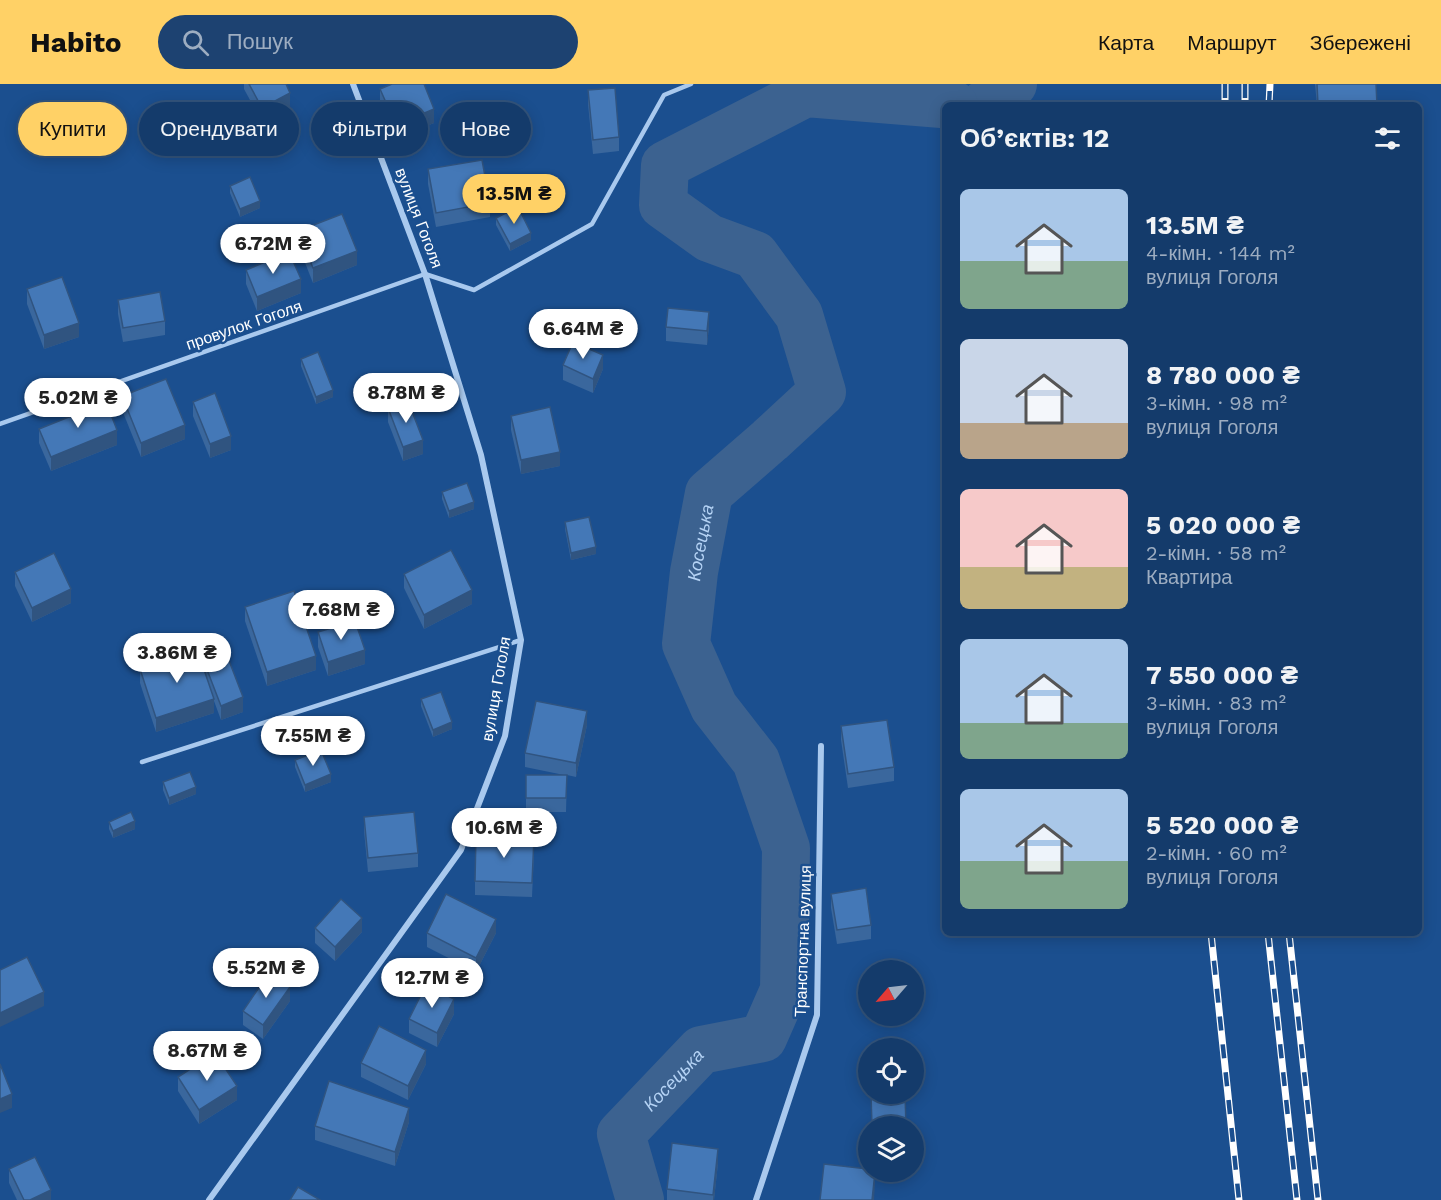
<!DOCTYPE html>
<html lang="uk">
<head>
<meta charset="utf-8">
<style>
	body { margin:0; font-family:"Work Sans",sans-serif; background:#1d4271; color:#f1f3f6; height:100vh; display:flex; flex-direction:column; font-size:22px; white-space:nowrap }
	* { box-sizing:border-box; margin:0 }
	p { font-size:20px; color:#9dadc1 }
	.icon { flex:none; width:33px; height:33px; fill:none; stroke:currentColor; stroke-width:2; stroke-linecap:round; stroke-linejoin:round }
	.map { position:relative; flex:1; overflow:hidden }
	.panel { position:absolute; left:942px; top:18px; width:480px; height:834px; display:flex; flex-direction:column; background:#143b6b; border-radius:9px; box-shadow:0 3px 15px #0003,0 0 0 2px #33557e }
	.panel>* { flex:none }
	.hud { position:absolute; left:18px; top:18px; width:570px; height:54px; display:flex; gap:12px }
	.needle { width:39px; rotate:242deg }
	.tools { position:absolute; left:858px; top:876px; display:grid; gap:12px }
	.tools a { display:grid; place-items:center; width:66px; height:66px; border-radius:50%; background:#143b6b; box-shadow:0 3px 15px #0003,0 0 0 2px #33557e; font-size:30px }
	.price { position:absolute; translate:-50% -51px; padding:0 14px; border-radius:21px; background:#fff; color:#222; font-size:20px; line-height:39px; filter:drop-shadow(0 2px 3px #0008) }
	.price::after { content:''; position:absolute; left:50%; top:36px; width:18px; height:14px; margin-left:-9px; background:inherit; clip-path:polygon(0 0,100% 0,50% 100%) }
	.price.active { background:#ffd166; color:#111 }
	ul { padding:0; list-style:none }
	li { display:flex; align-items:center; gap:18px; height:150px; padding:0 18px }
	li span { display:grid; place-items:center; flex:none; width:168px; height:120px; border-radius:9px; color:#555 }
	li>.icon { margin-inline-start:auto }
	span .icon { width:72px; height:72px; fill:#fffc; stroke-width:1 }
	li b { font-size:26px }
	h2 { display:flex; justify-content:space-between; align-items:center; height:72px; padding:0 18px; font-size:26px }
	.pill { padding:0 21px; border-radius:27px; background:#143b6b; box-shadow:0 3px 15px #0003,0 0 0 2px #33557e; font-size:21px; line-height:54px }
	.pill.active { background:#ffd166; color:#111 }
	header { display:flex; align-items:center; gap:36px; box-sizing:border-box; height:84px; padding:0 30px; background:#ffd166; color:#111 }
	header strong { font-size:28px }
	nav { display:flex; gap:33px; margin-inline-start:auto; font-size:21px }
	.search { width:420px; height:54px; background:#1d4271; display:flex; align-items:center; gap:15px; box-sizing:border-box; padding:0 21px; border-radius:33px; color:#9dadc1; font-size:22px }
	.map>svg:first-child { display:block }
</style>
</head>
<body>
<header>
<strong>Habito</strong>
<div class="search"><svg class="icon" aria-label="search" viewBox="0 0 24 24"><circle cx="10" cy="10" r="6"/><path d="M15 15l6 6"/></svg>Пошук</div>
<nav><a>Карта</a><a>Маршрут</a><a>Збережені</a></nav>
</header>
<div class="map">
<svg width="1441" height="1116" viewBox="0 0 1441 1116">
	<rect width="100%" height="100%" fill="#1b4f8f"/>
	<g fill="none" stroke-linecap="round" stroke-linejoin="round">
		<g stroke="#3c6290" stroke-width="48">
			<path d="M983,21L1013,0"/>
			<path id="s1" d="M640,1116L621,1050L701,966L763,954L784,906L786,764L756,677L714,623L686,560L694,488L709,409L770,356L822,308L799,231L755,171L709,154L663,121L665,81L806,9L954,21"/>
		</g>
		<g stroke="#a9c9ee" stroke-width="4.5">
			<path d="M0,340L425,190L474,206L592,140L664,11L691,0"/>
			<path d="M142,678L521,556"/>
		</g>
		<g stroke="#a9c9ee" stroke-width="6">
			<path d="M209,1116L461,766L505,652L521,556L481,371L425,190L353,0"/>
			<path d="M756,1116L817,931L821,662"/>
		</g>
		<g stroke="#fff" stroke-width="7">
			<g id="rail">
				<path d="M1225,0V21"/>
				<path d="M1245,0V21"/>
				<path d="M1269,21L1270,0"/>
				<path d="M1211,849L1239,1116"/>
				<path d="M1268,849L1297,1116"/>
				<path d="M1289,849L1318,1116"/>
			</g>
		</g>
		<use href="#rail" stroke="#1b4f8f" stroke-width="4.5" stroke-dasharray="14" stroke-linecap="butt"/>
	</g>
	<g fill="#3a679d">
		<path d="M244,0H286L290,23L262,38L244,5Z"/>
		<path d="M1315,0H1376L1377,21H1317Z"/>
		<path d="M380,5L434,39L396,55L380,19Z"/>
		<path d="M588,6L619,53V67L593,70L588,20Z"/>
		<path d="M428,85L490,119V133L436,143L428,100Z"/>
		<path d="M230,102L260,124L240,133L230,109Z"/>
		<path d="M496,134L531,156L510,167L496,141Z"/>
		<path d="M298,147L357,181L313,199L298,161Z"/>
		<path d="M246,186L301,209L257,227L246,200Z"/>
		<path d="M27,205L79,253L44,265L27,220Z"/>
		<path d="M118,216L165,237V251L123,258L118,230Z"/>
		<path d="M709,242L707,261L666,257V243Z"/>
		<path d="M301,275L333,313L316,320L301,282Z"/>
		<path d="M563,281L603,285L593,309L563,296Z"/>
		<path d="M122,312L185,355L141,373L122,326Z"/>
		<path d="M193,318L231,366L210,374L193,332Z"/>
		<path d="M388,324L423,370L403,377L388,338Z"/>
		<path d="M511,332L560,382L521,390L511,346Z"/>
		<path d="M39,345L117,361L51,387L39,359Z"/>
		<path d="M442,408L474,425L449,434L442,415Z"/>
		<path d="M565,438L596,470L571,476L565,445Z"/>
		<path d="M15,488L71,519L32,538L15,502Z"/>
		<path d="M404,490L472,520L424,545L404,504Z"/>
		<path d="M245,523L316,586L267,602L245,537Z"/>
		<path d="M318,548L365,580L328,592L318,563Z"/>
		<path d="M206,583L243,628L221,636L214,617V629L156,648L140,599V585L206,592Z"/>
		<path d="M421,615L452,645L433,653L421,622Z"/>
		<path d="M587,641L576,693L567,691L566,728H526V691H564L525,683V669Z"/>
		<path d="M841,642L894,683V697L848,704L841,656Z"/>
		<path d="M295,676L331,698L305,708L295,683Z"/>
		<path d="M163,698L196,710L169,721L163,706Z"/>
		<path d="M364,733L418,769V783L368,788L364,747Z"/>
		<path d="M109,738L135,745L113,754L109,745Z"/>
		<path d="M534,767L532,813L475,811V797Z"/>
		<path d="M831,810L871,841V855L837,860L831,824Z"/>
		<path d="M315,844L362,848L335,877L315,859Z"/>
		<path d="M427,849H496L476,888L427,863Z"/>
		<path d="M290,917L263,955L243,941V927Z"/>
		<path d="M454,930L437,963L409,949V935Z"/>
		<path d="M361,979L426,980L408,1016L361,993Z"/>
		<path d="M178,993L237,1016L199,1040L178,1007Z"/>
		<path d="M409,1038L395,1082L315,1056V1042Z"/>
		<path d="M718,1079L714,1116H667V1105Z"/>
		<path d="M9,1085L51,1116H17L9,1099Z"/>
	</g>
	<g fill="#305480">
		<path d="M290,9V23L262,38V24Z"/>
		<path d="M434,25V39L396,55V41Z"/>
		<path d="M260,117V124L240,133V125Z"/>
		<path d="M531,149V156L510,167V160Z"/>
		<path d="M357,167V181L313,199V184Z"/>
		<path d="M301,195V209L257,227V213Z"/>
		<path d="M709,228V242L707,261V247Z"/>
		<path d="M79,239V253L44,265V251Z"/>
		<path d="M603,271V285L593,309V295Z"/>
		<path d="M333,306V313L316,320V313Z"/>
		<path d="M185,341V355L141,373V359Z"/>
		<path d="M117,346V361L51,387V373Z"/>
		<path d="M231,352V366L210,374V360Z"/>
		<path d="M423,356V370L403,377V363Z"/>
		<path d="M560,368V382L521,390V376Z"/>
		<path d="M474,418V425L449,434V427Z"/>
		<path d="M596,463V470L571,476V469Z"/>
		<path d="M71,505V519L32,538V524Z"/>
		<path d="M472,506V520L424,545V531Z"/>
		<path d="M365,566V580L328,592V578Z"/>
		<path d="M316,572V586L267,602V588Z"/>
		<path d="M243,613V628L221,636V622Z"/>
		<path d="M214,615V629L156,648V634Z"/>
		<path d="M587,627V641L576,693V679Z"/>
		<path d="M452,638V645L433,653V646Z"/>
		<path d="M331,690V698L305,708V701Z"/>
		<path d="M196,703V710L169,721V714Z"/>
		<path d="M135,737V745L113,754V747Z"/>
		<path d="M362,834V848L335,877V863Z"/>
		<path d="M496,835V849L476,888V874Z"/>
		<path d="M290,903V917L263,955V941Z"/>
		<path d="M44,908V922L0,943V929Z"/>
		<path d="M454,915V930L437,963V949Z"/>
		<path d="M426,966V980L408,1016V1002Z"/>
		<path d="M237,1002V1016L199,1040V1026Z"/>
		<path d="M12,1010V1024L0,1029V1015Z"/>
		<path d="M409,1024V1038L395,1082V1068Z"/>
		<path d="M718,1065V1079L714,1116H713Z"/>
		<path d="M875,1088V1100L874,1116H872Z"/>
		<path d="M51,1106V1116H30Z"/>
	</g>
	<g fill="#4478b7" stroke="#305480" stroke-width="1.5">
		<path d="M249,0H286L290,9L262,24Z"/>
		<path d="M392,0H424L434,25L396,41L380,5Z"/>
		<path d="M1317,0H1376L1377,21H1318Z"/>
		<path d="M615,4L619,53L593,56L588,6Z"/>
		<path d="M482,76L490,119L436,129L428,85Z"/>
		<path d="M250,93L260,117L240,125L230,102Z"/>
		<path d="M518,123L531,149L510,160L496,134Z"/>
		<path d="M342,130L357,167L313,184L298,147Z"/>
		<path d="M289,168L301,195L257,213L246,186Z"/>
		<path d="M62,193L79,239L44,251L27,205Z"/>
		<path d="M160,208L165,237L123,244L118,216Z"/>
		<path d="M668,224L709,228L707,247L666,243Z"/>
		<path d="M573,258L603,271L593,295L563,281Z"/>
		<path d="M318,268L333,306L316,313L301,275Z"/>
		<path d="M166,295L185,341L141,359L122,312Z"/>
		<path d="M215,309L231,352L210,360L193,318Z"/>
		<path d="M408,317L423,356L403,363L388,324Z"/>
		<path d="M106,318L117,346L51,373L39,345Z"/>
		<path d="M550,323L560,368L521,376L511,332Z"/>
		<path d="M467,399L474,418L449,427L442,408Z"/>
		<path d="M589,433L596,463L571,469L565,438Z"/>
		<path d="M451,466L472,506L424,531L404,490Z"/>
		<path d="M54,469L71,505L32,524L15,488Z"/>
		<path d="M294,507L316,572L267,588L245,523Z"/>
		<path d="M355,537L365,566L328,578L318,548Z"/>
		<path d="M197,565L214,615L156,634L140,585Z"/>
		<path d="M228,574L243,613L221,622L206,583Z"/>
		<path d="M441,608L452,638L433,646L421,615Z"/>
		<path d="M536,617L587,627L576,679L525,669Z"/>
		<path d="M887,636L894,683L848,690L841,642Z"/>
		<path d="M321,666L331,690L305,701L295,676Z"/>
		<path d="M190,688L196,703L169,714L163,698Z"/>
		<path d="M526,691H567L566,714H526Z"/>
		<path d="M131,728L135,737L113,747L109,738Z"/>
		<path d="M414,728L418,769L368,774L364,733Z"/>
		<path d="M476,750L534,753L532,799L475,797Z"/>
		<path d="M866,804L871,841L837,846L831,810Z"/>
		<path d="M446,810L496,835L476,874L427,849Z"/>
		<path d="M341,815L362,834L335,863L315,844Z"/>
		<path d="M27,873L44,908L0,929V886Z"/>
		<path d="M269,889L290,903L263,941L243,927Z"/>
		<path d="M426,901L454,915L437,949L409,935Z"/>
		<path d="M379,942L426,966L408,1002L361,979Z"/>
		<path d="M215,969L237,1002L199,1026L178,993Z"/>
		<path d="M0,980L12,1010L0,1015Z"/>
		<path d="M329,997L409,1024L395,1068L315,1042Z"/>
		<path d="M871,1010H905L906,1042H872Z"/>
		<path d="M672,1059L718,1065L713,1111L667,1105Z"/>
		<path d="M35,1073L51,1106L30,1116H24L9,1085Z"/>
		<path d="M824,1080L868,1085V1088H875L872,1116H820Z"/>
		<path d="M298,1103L320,1116H290Z"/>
	</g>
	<g text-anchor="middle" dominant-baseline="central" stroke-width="5" stroke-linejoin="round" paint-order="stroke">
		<g font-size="16" fill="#fff" stroke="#1b4f8f">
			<text transform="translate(419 134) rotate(69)">вулиця Гоголя</text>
			<text transform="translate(244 241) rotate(-19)">провулок Гоголя</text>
			<text transform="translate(496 605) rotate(-80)">вулиця Гоголя</text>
			<text transform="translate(803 857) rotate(-88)">Транспортна вулиця</text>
		</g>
		<g font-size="18" font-style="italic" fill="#b5d3f5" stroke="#1b4f8f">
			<text stroke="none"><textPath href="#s1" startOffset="774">Косецька</textPath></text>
			<text stroke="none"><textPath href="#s1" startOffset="144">Косецька</textPath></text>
		</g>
	</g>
</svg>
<div class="tools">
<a><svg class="needle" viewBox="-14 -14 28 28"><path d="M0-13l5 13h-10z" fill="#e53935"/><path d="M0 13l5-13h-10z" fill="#9dadc1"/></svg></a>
<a><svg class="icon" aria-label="locate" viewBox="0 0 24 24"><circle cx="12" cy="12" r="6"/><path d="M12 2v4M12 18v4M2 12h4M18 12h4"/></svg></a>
<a><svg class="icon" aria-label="layers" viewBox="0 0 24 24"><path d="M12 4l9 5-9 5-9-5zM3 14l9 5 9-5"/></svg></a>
</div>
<b class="price active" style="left:514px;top:141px">13.5M ₴</b>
<b class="price" style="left:273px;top:191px">6.72M ₴</b>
<b class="price" style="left:583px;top:276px">6.64M ₴</b>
<b class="price" style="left:406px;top:340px">8.78M ₴</b>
<b class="price" style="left:78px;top:345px">5.02M ₴</b>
<b class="price" style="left:341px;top:557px">7.68M ₴</b>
<b class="price" style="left:177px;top:600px">3.86M ₴</b>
<b class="price" style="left:313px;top:683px">7.55M ₴</b>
<b class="price" style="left:504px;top:775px">10.6M ₴</b>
<b class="price" style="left:266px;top:915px">5.52M ₴</b>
<b class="price" style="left:432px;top:925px">12.7M ₴</b>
<b class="price" style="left:207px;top:998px">8.67M ₴</b>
<div class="hud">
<a class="pill active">Купити</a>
<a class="pill">Орендувати</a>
<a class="pill">Фільтри</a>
<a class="pill">Нове</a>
</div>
<section class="panel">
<h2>Об’єктів: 12<svg class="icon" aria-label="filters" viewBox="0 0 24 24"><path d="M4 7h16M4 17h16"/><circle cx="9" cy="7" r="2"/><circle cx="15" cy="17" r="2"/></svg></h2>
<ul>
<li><span style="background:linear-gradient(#a9c7e8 60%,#7fa58c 0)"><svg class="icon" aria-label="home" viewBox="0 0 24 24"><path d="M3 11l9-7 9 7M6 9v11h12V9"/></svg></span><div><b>13.5M ₴</b><p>4-кімн. · 144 m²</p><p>вулиця Гоголя</p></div></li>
<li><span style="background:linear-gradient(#c9d6e8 70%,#b9a48a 0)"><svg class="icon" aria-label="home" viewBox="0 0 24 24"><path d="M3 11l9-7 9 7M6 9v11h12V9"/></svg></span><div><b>8 780 000 ₴</b><p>3-кімн. · 98 m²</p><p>вулиця Гоголя</p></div></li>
<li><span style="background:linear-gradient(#f6c9c9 65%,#c2b280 0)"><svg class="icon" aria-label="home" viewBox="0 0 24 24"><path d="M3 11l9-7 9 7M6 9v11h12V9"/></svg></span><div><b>5 020 000 ₴</b><p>2-кімн. · 58 m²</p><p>Квартира</p></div></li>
<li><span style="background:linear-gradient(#a9c7e8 70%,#7fa58c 0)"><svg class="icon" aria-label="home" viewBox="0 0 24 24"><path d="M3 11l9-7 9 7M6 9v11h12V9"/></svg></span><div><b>7 550 000 ₴</b><p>3-кімн. · 83 m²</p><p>вулиця Гоголя</p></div></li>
<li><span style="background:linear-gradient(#a9c7e8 60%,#7fa58c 0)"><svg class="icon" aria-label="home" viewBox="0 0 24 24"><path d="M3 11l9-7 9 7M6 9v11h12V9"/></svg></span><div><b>5 520 000 ₴</b><p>2-кімн. · 60 m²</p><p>вулиця Гоголя</p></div></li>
</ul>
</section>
</div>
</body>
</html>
